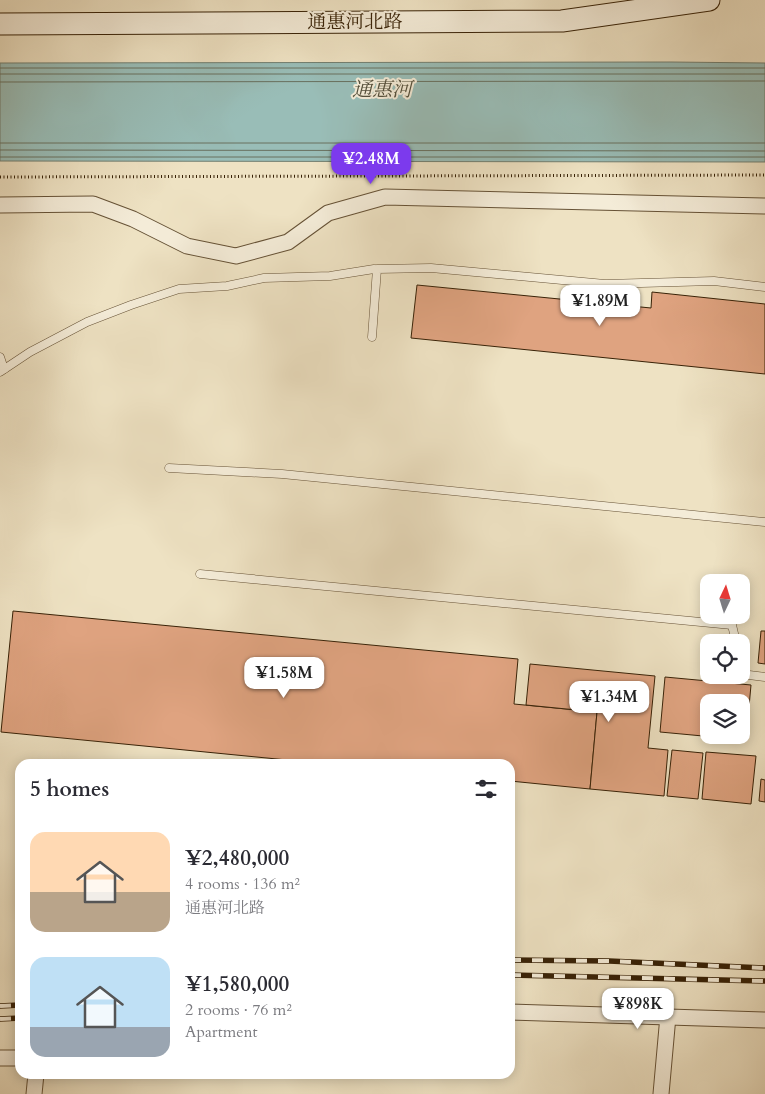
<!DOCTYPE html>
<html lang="en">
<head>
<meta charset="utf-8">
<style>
	body { margin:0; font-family:Cardo,"Noto Serif SC",serif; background:#f2f2f3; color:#2b2b33; height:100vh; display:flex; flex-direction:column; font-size:19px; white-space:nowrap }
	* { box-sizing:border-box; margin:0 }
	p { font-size:16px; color:#7c7c81 }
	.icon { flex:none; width:28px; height:28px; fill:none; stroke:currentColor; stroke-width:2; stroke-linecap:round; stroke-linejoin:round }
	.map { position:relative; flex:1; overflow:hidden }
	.panel { position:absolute; left:15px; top:759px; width:500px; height:320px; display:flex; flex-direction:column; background:#fff; border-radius:15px; box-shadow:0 2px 12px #0003 }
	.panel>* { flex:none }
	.needle { width:32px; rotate:4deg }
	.buttons { position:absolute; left:700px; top:574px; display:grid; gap:10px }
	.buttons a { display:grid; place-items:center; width:50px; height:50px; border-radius:10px; background:#fff; box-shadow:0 2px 12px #0003; font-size:25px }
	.price { position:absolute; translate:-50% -42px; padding:0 11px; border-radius:10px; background:#fff; color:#222; font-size:16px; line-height:32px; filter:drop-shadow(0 1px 2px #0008) }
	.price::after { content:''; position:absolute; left:50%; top:30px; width:15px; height:11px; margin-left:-8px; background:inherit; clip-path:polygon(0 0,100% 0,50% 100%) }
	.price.current { background:#7c3aed; color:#fff }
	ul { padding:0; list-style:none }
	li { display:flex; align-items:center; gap:15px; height:125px; padding:0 15px }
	li span { display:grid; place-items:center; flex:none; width:140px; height:100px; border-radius:15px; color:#555 }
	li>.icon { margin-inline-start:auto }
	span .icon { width:60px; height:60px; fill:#fffc; stroke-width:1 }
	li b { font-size:21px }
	h2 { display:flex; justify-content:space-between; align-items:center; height:60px; padding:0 15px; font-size:21px }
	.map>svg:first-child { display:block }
</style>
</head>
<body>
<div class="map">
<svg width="765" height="1094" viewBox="0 0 765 1094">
	<rect width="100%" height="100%" fill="#eee2c3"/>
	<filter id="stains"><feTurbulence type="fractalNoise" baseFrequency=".004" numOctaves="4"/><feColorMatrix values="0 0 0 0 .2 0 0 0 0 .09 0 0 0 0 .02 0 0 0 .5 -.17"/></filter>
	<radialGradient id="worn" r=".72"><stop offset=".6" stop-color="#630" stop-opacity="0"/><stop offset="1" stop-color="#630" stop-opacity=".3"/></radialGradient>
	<path fill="#99bdb7" stroke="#727f71" d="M671,62L765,63V162L0,161V63Z"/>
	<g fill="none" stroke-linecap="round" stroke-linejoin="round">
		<g stroke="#68705f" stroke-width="1">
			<path d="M0,68H765"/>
			<path d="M0,74H765"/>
			<path d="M0,82L765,81"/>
			<path d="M0,143H765"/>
			<path d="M0,150L765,151"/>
			<path d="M0,157H765"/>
		</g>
	</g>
	<g fill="#dfa380" stroke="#382207" fill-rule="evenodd">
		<path d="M417,285L651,308L652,292L765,304V374L411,338Z"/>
		<path d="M13,611L518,659L514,704L597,712L590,789L510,781V764H328L1,732Z"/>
		<path d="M761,631H765V664L758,663Z"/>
		<path d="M530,664L655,676L648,748L668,750L664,796L590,789L597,712L526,705Z"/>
		<path d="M665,677L751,685L746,740L660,732ZM709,702H741V735H709Z"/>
		<path d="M672,750L703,753L698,799L667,796Z"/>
		<path d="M706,752L756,756L751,804L702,799Z"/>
		<path d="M761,779L765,780V802L759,801Z"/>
	</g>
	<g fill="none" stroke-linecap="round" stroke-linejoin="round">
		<g stroke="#665236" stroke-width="9">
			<g id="lane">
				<path d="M372,337L377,269L431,268L605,284L714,281L765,287"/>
				<path d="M0,357L4,369"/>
				<path d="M0,372L30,352L87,322L131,305L179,289L227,286L264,278L330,276L374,269"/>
				<path d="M169,468L282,474L765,522"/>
				<path d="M200,574L732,625L736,642"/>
				<path d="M741,674L765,677"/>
			</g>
		</g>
		<g stroke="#665236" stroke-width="17">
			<g id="street">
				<path d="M0,205L93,204L133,219L187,246L236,256L288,242L328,213L385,197L765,206"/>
				<path d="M510,1012L765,1020"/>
				<path d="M0,1058H20"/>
				<path d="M34,1094L36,1074"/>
				<path d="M661,1094L668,1016"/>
			</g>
		</g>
		<g stroke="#382207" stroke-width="23">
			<path id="secondary" d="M0,24L562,21L709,0"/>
		</g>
		<path stroke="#382207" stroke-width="3" stroke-dasharray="1 2.5" stroke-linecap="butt" d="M0,177L765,175"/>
		<use href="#lane" stroke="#f4ecd8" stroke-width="8"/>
		<use href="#street" stroke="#f4ecd8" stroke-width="15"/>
		<use href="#secondary" stroke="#f4ecd8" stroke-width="21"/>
		<g stroke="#382207" stroke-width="5.5">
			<g id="rail">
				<path d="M510,960L609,961L765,968"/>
				<path d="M510,975L765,981"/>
				<path d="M0,1006L20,1005"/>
				<path d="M0,1019L20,1018"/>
			</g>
		</g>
		<use href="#rail" stroke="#f4ecd8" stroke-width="4" stroke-dasharray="11" stroke-linecap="butt"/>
	</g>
	<g text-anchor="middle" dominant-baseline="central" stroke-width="4" stroke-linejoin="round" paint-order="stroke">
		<g font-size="19" fill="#382207" stroke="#f4ecd8">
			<text x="355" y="22">通惠河北路</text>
		</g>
		<g font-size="20" font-style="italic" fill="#55503c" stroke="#f4ecd8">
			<text x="382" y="89">通惠河</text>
		</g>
	</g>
	<rect width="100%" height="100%" filter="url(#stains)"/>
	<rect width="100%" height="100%" fill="url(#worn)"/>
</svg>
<div class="buttons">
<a><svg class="needle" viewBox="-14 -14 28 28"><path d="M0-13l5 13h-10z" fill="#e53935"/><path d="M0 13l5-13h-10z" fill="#7c7c81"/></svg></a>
<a><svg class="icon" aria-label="locate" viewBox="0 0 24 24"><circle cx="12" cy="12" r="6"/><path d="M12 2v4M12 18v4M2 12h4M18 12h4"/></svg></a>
<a><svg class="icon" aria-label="layers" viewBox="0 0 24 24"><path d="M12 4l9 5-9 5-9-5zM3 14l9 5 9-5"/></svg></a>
</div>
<b class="price current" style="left:371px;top:185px">¥2.48M</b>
<b class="price" style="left:600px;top:327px">¥1.89M</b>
<b class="price" style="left:284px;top:699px">¥1.58M</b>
<b class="price" style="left:609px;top:723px">¥1.34M</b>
<b class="price" style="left:638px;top:1030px">¥898K</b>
<section class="panel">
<h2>5 homes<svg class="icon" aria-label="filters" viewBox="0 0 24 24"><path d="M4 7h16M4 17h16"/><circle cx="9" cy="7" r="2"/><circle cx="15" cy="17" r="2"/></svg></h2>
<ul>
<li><span style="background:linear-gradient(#ffd9b3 60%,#b9a48a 0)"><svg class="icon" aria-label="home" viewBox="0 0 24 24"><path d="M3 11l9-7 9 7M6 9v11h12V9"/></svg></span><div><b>¥2,480,000</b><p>4 rooms · 136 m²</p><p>通惠河北路</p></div></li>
<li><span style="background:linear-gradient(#bfe0f5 70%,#9aa5b1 0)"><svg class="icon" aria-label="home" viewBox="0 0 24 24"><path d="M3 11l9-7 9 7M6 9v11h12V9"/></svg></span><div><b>¥1,580,000</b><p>2 rooms · 76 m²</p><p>Apartment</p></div></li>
</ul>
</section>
</div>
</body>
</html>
